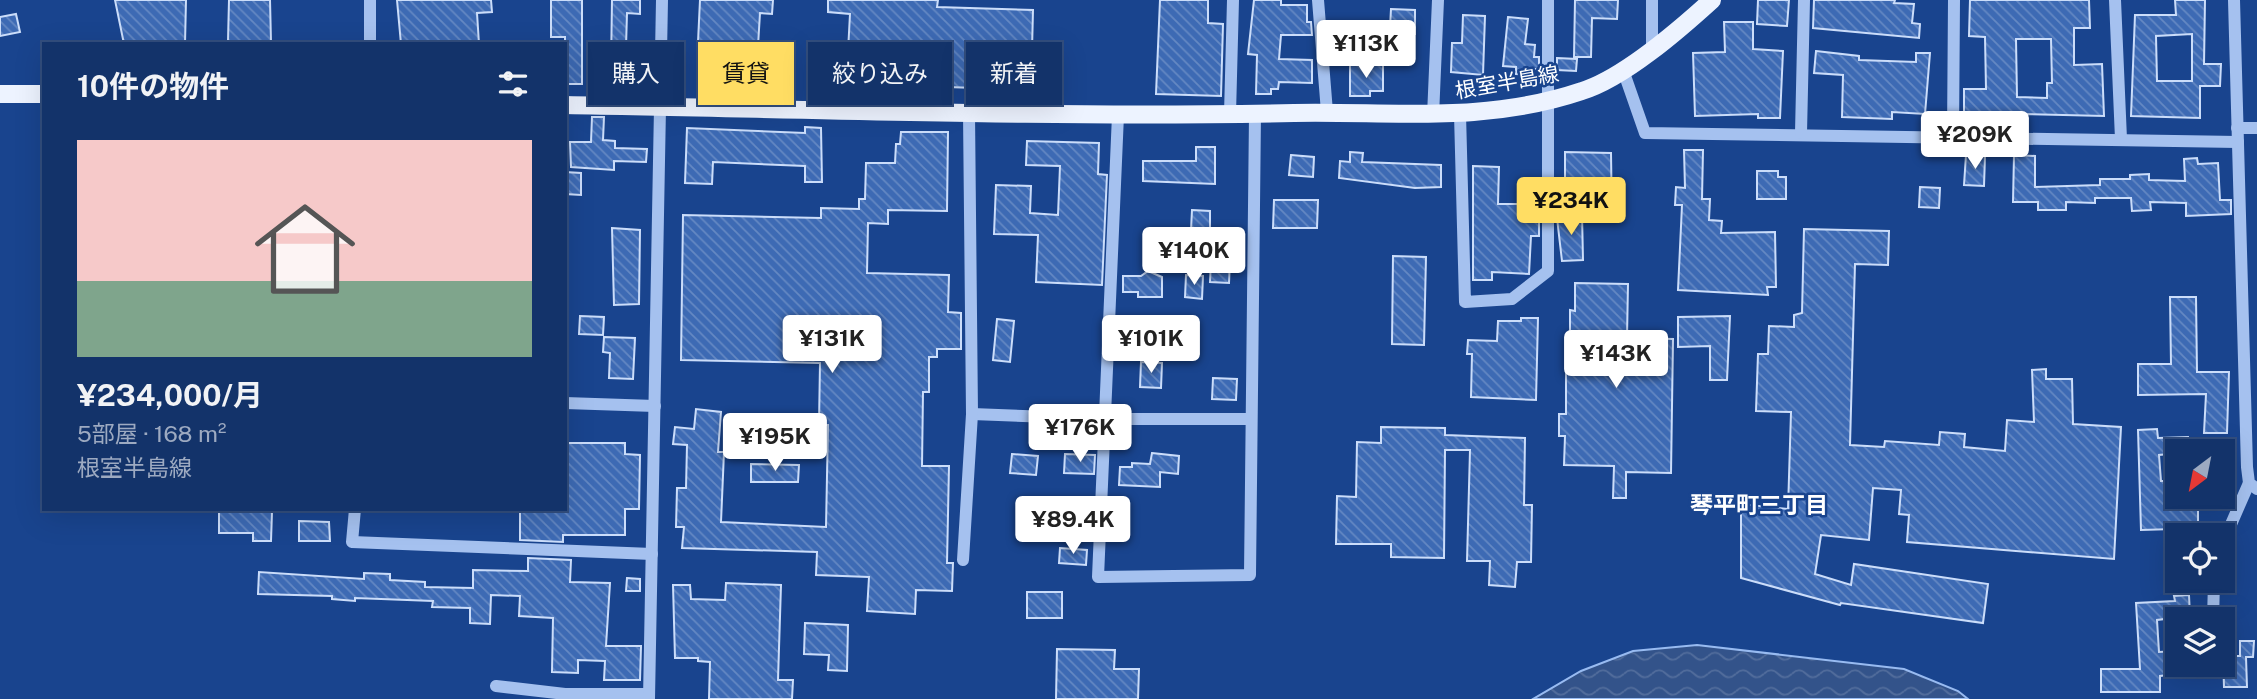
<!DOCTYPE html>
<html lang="ja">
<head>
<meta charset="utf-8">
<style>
	body { margin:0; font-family:"Public Sans","Noto Sans JP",sans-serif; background:#203f72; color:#f1f3f6; height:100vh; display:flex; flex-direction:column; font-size:26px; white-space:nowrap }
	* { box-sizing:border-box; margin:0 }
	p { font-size:23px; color:#9daac1 }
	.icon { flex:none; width:38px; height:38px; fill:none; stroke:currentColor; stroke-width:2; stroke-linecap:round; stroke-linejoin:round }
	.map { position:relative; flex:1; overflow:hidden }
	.side { position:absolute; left:42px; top:42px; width:525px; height:469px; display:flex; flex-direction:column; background:#13336a; border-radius:0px; box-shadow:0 7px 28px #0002,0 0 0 2px #324e7e }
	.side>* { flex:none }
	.guide { position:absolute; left:588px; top:42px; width:665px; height:63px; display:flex; gap:14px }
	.needle { width:46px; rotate:212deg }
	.tools { position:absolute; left:2165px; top:439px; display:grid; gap:14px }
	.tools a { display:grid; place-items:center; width:70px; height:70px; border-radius:0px; background:#13336a; box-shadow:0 7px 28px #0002,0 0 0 2px #324e7e; font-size:35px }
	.price { position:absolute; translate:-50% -60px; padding:0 16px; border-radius:7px; background:#fff; color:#222; font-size:23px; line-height:46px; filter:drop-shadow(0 2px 4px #0008) }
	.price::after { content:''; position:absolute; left:50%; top:42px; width:21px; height:16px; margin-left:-10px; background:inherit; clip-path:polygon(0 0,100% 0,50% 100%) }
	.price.active { background:#ffdd63; color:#111 }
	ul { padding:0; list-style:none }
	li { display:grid; align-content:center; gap:14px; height:371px; padding:0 35px }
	li span { display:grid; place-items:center; height:217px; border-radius:0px; color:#555 }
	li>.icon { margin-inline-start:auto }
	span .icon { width:126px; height:126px; fill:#fffc; stroke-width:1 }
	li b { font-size:30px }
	h2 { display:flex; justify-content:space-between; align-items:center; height:84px; padding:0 35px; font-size:30px }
	.chip { padding:0 24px; border-radius:0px; background:#13336a; box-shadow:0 7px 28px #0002,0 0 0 2px #324e7e; font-size:24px; line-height:63px }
	.chip.active { background:#ffdd63; color:#111 }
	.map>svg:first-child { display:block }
</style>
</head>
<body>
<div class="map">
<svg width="2257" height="699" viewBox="0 0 2257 699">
	<defs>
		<pattern id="water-waves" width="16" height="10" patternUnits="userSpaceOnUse" patternTransform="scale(1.75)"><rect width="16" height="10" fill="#33538a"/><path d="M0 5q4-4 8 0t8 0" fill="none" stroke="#526d9c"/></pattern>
		<pattern id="building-back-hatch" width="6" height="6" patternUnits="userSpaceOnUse" patternTransform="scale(1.75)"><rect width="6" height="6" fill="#3d6ab4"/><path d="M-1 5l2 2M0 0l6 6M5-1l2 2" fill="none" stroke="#6488c3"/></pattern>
	</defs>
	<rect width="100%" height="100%" fill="#19448e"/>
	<path fill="url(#water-waves)" stroke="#98bbf1" stroke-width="2" d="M1697,645L1904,669L1958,691L1968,699H1533L1581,671L1633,651Z"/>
	<g fill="url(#building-back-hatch)" stroke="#cbddfa" stroke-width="2" fill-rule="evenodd">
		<path d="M115,0H186L185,44H124Z"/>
		<path d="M229,0H270L271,42L228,41Z"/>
		<path d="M397,0H491L492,12L477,13L479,44H401Z"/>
		<path d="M551,0H582V84H565V37H551Z"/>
		<path d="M612,0H640V14L627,13L626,47L645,48L644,69L611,67Z"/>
		<path d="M700,0H773L772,14L760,13L758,46L698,42Z"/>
		<path d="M828,0H938L937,7L1033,10L1031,90L948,87V74L847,70L850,14L828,12Z"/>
		<path d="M1160,0H1208V23L1223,24L1221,96L1156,94Z"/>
		<path d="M1254,0H1281V5H1307V22H1311L1312,35H1281L1279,59L1312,60V83L1279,82L1278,89H1271V94H1256L1257,55L1248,54Z"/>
		<path d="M1575,0H1618L1617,19L1592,18L1591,57H1574Z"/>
		<path d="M1758,0H1789L1787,26L1757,24Z"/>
		<path d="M1814,0H1895L1894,3L1914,4L1912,23L1920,24L1919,38L1813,28Z"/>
		<path d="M1970,0H2089L2090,28H2074V65L2102,64L2104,116L2024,114V118L2006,119L1964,115V89H1986L1985,37L1969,36ZM2016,39H2051L2052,83H2047V98L2017,97Z"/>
		<path d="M2175,0H2205L2204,64H2221L2220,86H2200V118L2131,116L2135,15H2176ZM2192,34V81H2157L2156,36Z"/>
		<path d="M1391,9L1415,10V34H1407V64H1388Z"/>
		<path d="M16,14L20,32L0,36V17Z"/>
		<path d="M1463,15L1485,16L1483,75L1451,72L1452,43H1462Z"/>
		<path d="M1508,17L1528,19L1525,44L1535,45L1534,57H1539V69H1533V75L1516,74V67L1503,66Z"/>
		<path d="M1724,22H1753V49L1783,51L1780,118H1758V114L1695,116L1693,53L1725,52Z"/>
		<path d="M1343,33L1356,34L1355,49L1342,48Z"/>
		<path d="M1816,51L1859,56V60L1916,62V53H1930L1925,114L1892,112V119L1842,117L1843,75L1814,73Z"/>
		<path d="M1557,58L1577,59L1576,71L1557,70Z"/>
		<path d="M1350,65H1383V91H1370V96H1350Z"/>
		<path d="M592,117H604L603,140L615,141V148L647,149L646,162L614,161V170L571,167L570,142H591Z"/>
		<path d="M805,127L821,128L822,182H805V166L713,162L712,184L685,183L687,128L805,133Z"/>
		<path d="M901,132H948L947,211L888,210V224L868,223L867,273L949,275L948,312L961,313V349H937V357H929V392H923L922,466H949L947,563H953L952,591L916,590L915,614L867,611L869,577L816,575L817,552L682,548L684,527H676L677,488H686L687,445L673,444L675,427L694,429L696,409L721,412L718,452H724L721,522L826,527L828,425H819L820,363L681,360L683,215L821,218V208L859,209V199H865L866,163H895L896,144H900Z"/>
		<path d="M1027,141L1099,143L1098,174L1107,175L1102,285L1036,282L1038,235L994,234L996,185L1031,186L1030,213L1058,215L1060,166L1026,165Z"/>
		<path d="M1196,147H1215V184L1143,181V161H1196Z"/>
		<path d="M1684,150H1703L1702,199H1710L1709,220L1722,221L1721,233L1775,232L1776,287H1767L1768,295L1678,290L1682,205H1675L1676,187L1685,188Z"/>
		<path d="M1350,152L1363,153L1362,162L1441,165V187L1415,188L1339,178L1340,161L1350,162Z"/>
		<path d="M1565,152L1611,153L1612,221L1586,220L1587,180L1565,179Z"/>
		<path d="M1291,155L1314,157L1313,177L1289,175Z"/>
		<path d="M1966,155L1985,156L1984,186L1964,185Z"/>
		<path d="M2014,155L2035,156V187L2100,185V179H2130V175L2149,174V180L2185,181L2184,159L2197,158L2198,164L2218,163L2220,200H2231V214L2186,216V203L2150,202L2151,210L2132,211L2131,198H2095V203L2066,202V210H2038V202H2013Z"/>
		<path d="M1473,166L1499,167L1498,204H1523L1522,217L1539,218V236H1531L1529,274L1492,272V280H1473Z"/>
		<path d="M1757,171H1778V177H1786V199H1757Z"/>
		<path d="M565,172L581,173V195L565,194Z"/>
		<path d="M1920,187L1940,188L1939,208L1919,207Z"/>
		<path d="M1274,200H1318L1317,228H1273Z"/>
		<path d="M1192,210L1210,211V231L1191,230Z"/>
		<path d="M1582,214L1583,260L1562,261L1557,218H1560V215Z"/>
		<path d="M612,228L640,230L639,304L614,305Z"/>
		<path d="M1804,229L1889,231L1888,265L1855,264L1850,445L1884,447L1885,441L1939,445L1940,432L1965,434L1964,447L2005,451L2007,420L2034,422L2032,370L2046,369V379H2072L2073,424L2121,427L2114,559L1907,542L1909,515L1899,514L1901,490L1873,488L1869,540L1821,535L1815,574L1851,585L1854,564L1988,584L1983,623L1841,603L1840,605L1741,578V504L1788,509L1791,412L1756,411L1758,354H1768L1769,326L1794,327V315L1802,313Z"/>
		<path d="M1393,256L1426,257L1424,345L1392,344Z"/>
		<path d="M1211,260L1230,261L1229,283L1210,282Z"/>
		<path d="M1148,271L1162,277V297H1138V292H1123V276H1141Z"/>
		<path d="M1186,275L1203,276L1202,299L1185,297Z"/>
		<path d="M1575,283L1628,284L1627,338L1673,339L1671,473L1626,472V498H1613L1614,466L1564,465L1565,436H1559V414H1566V343H1570V310L1575,311Z"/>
		<path d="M2170,297H2196L2197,372H2229L2227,433H2204L2206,394L2138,395V364H2171Z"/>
		<path d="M580,316L604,317L603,335L579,334Z"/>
		<path d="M1730,316L1727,380H1710V346L1678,347V317Z"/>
		<path d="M1521,318H1538L1536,400L1471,397L1472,354H1467L1468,340L1497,341L1498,321H1521Z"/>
		<path d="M997,319L1014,321L1010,362L993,360Z"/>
		<path d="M604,337L635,338L633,379L609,378L610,353L603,352Z"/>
		<path d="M1141,362L1162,363L1161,388L1140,387Z"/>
		<path d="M1213,378L1237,379L1236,400L1212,399Z"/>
		<path d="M1381,427L1445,428V435L1525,438L1524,505H1532L1531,562H1517L1515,587L1489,585L1490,561H1467L1470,450H1445L1444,558L1391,557V544H1336L1337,496L1356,497L1357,442L1381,443Z"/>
		<path d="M2157,429L2158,438L2188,437L2189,452L2159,455L2161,481H2164L2165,497H2198V536H2174V529L2141,530L2138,430Z"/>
		<path d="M565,443H625V454L640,455L639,509H625V535H563V542L520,540V509H565Z"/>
		<path d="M1152,453L1179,456L1178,474L1160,472V487L1119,485L1120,467H1132V463L1150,464Z"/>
		<path d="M1012,454L1038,456L1036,475L1010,473Z"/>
		<path d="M1065,454L1095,455L1094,474L1064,473Z"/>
		<path d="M751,464L799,465L798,482H751Z"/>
		<path d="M219,509L272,512L271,541H253V533H219Z"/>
		<path d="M299,521L329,522L330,541H299Z"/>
		<path d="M1060,548L1087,550L1086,565L1059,563Z"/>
		<path d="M528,558L571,560L570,582L610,583L606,646H641L640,680H604L605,661L578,660V673L552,672L553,618L519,616L520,596L491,595L490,624L470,623V608L432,607L433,601L355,598V601L332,599V596L258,594L259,572L364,579V573L390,574V580L425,582V587L473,588V570L528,571Z"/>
		<path d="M627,578L640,579V591H626Z"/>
		<path d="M726,583L781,585L778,680H793L792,699H709L710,662L698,661V658H675L673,585H690L691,599L725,600Z"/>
		<rect x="1027" y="592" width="35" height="26"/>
		<path d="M2189,595L2190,616L2157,620L2159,652L2177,651V674L2160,676V692H2101V669H2140L2136,603L2175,601L2174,596Z"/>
		<path d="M805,623L848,625L847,671L828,670L829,655L804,654Z"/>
		<path d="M2240,641H2254L2253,657H2246L2247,687H2224L2223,656H2240Z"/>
		<path d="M1057,649L1115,650L1114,669H1139L1138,699H1056Z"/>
	</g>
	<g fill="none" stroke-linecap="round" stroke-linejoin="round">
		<g stroke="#a5c1ef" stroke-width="12">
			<path d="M370,0V44"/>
			<path d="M1318,0L1327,112"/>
			<path d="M2115,0L2121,139"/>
			<path d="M2234,0L2247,467L2249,483L2257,489"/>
			<path d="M1652,48V0"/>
			<path d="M1623,70L1645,133L2238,142"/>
			<path d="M1230,114L1233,0"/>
			<path d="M1460,114L1465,302L1512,299L1548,271V0"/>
			<path d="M1118,115L1098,577L1250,575L1255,114"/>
			<path d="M1433,116L1438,0"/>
			<path d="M2237,128H2257"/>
			<path d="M1801,133L1804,0"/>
			<path d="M1953,136L1954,0"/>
			<path d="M565,403L655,406"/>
			<path d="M972,414L1106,419H1251"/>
			<path d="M355,509L352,542L652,554"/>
			<path d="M2222,545L2249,483"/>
			<path d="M963,560L972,414L969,113"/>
			<path d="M2213,620L2214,581"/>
			<path d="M496,686L565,694H649"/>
			<path d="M649,699L662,0"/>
		</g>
		<g stroke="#edf3ff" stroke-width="18">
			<path d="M0,94H44"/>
			<path d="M565,105C808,109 1051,118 1294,113C1393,111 1484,124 1582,91C1624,78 1679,30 1712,0"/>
		</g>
	</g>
	<g text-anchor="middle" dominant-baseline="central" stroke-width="5" stroke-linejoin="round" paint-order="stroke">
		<g font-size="21" fill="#fff" stroke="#19448e">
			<text transform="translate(1507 82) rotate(-10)">根室半島線</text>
		</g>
		<g font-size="23" font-weight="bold" fill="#fff" stroke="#19448e">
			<text x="1759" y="504">琴平町三丁目</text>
		</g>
	</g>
</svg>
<div class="tools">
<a><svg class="needle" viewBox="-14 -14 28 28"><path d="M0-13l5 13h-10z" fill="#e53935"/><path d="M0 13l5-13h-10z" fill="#9daac1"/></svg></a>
<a><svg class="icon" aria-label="locate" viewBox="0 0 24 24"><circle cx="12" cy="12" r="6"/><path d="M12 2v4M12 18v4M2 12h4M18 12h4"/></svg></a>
<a><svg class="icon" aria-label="layers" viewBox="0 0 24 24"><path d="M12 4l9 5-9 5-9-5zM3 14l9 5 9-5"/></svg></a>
</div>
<b class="price" style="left:1366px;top:80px">¥113K</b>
<b class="price" style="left:1975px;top:171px">¥209K</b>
<b class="price active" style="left:1571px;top:237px">¥234K</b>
<b class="price" style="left:1194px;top:287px">¥140K</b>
<b class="price" style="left:832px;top:375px">¥131K</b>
<b class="price" style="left:1151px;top:375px">¥101K</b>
<b class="price" style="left:1616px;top:390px">¥143K</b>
<b class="price" style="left:1080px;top:464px">¥176K</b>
<b class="price" style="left:775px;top:473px">¥195K</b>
<b class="price" style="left:1073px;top:556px">¥89.4K</b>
<div class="guide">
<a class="chip">購入</a>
<a class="chip active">賃貸</a>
<a class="chip">絞り込み</a>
<a class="chip">新着</a>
</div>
<section class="side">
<h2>10件の物件<svg class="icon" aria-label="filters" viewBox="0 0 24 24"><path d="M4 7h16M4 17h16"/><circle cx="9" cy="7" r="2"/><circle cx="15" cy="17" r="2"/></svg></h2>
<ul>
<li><span style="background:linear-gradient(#f6c9c9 65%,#7fa58c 0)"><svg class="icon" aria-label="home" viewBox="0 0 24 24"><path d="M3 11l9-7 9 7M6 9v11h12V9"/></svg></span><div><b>¥234,000/月</b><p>5部屋 · 168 m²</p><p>根室半島線</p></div></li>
</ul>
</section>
</div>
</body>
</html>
